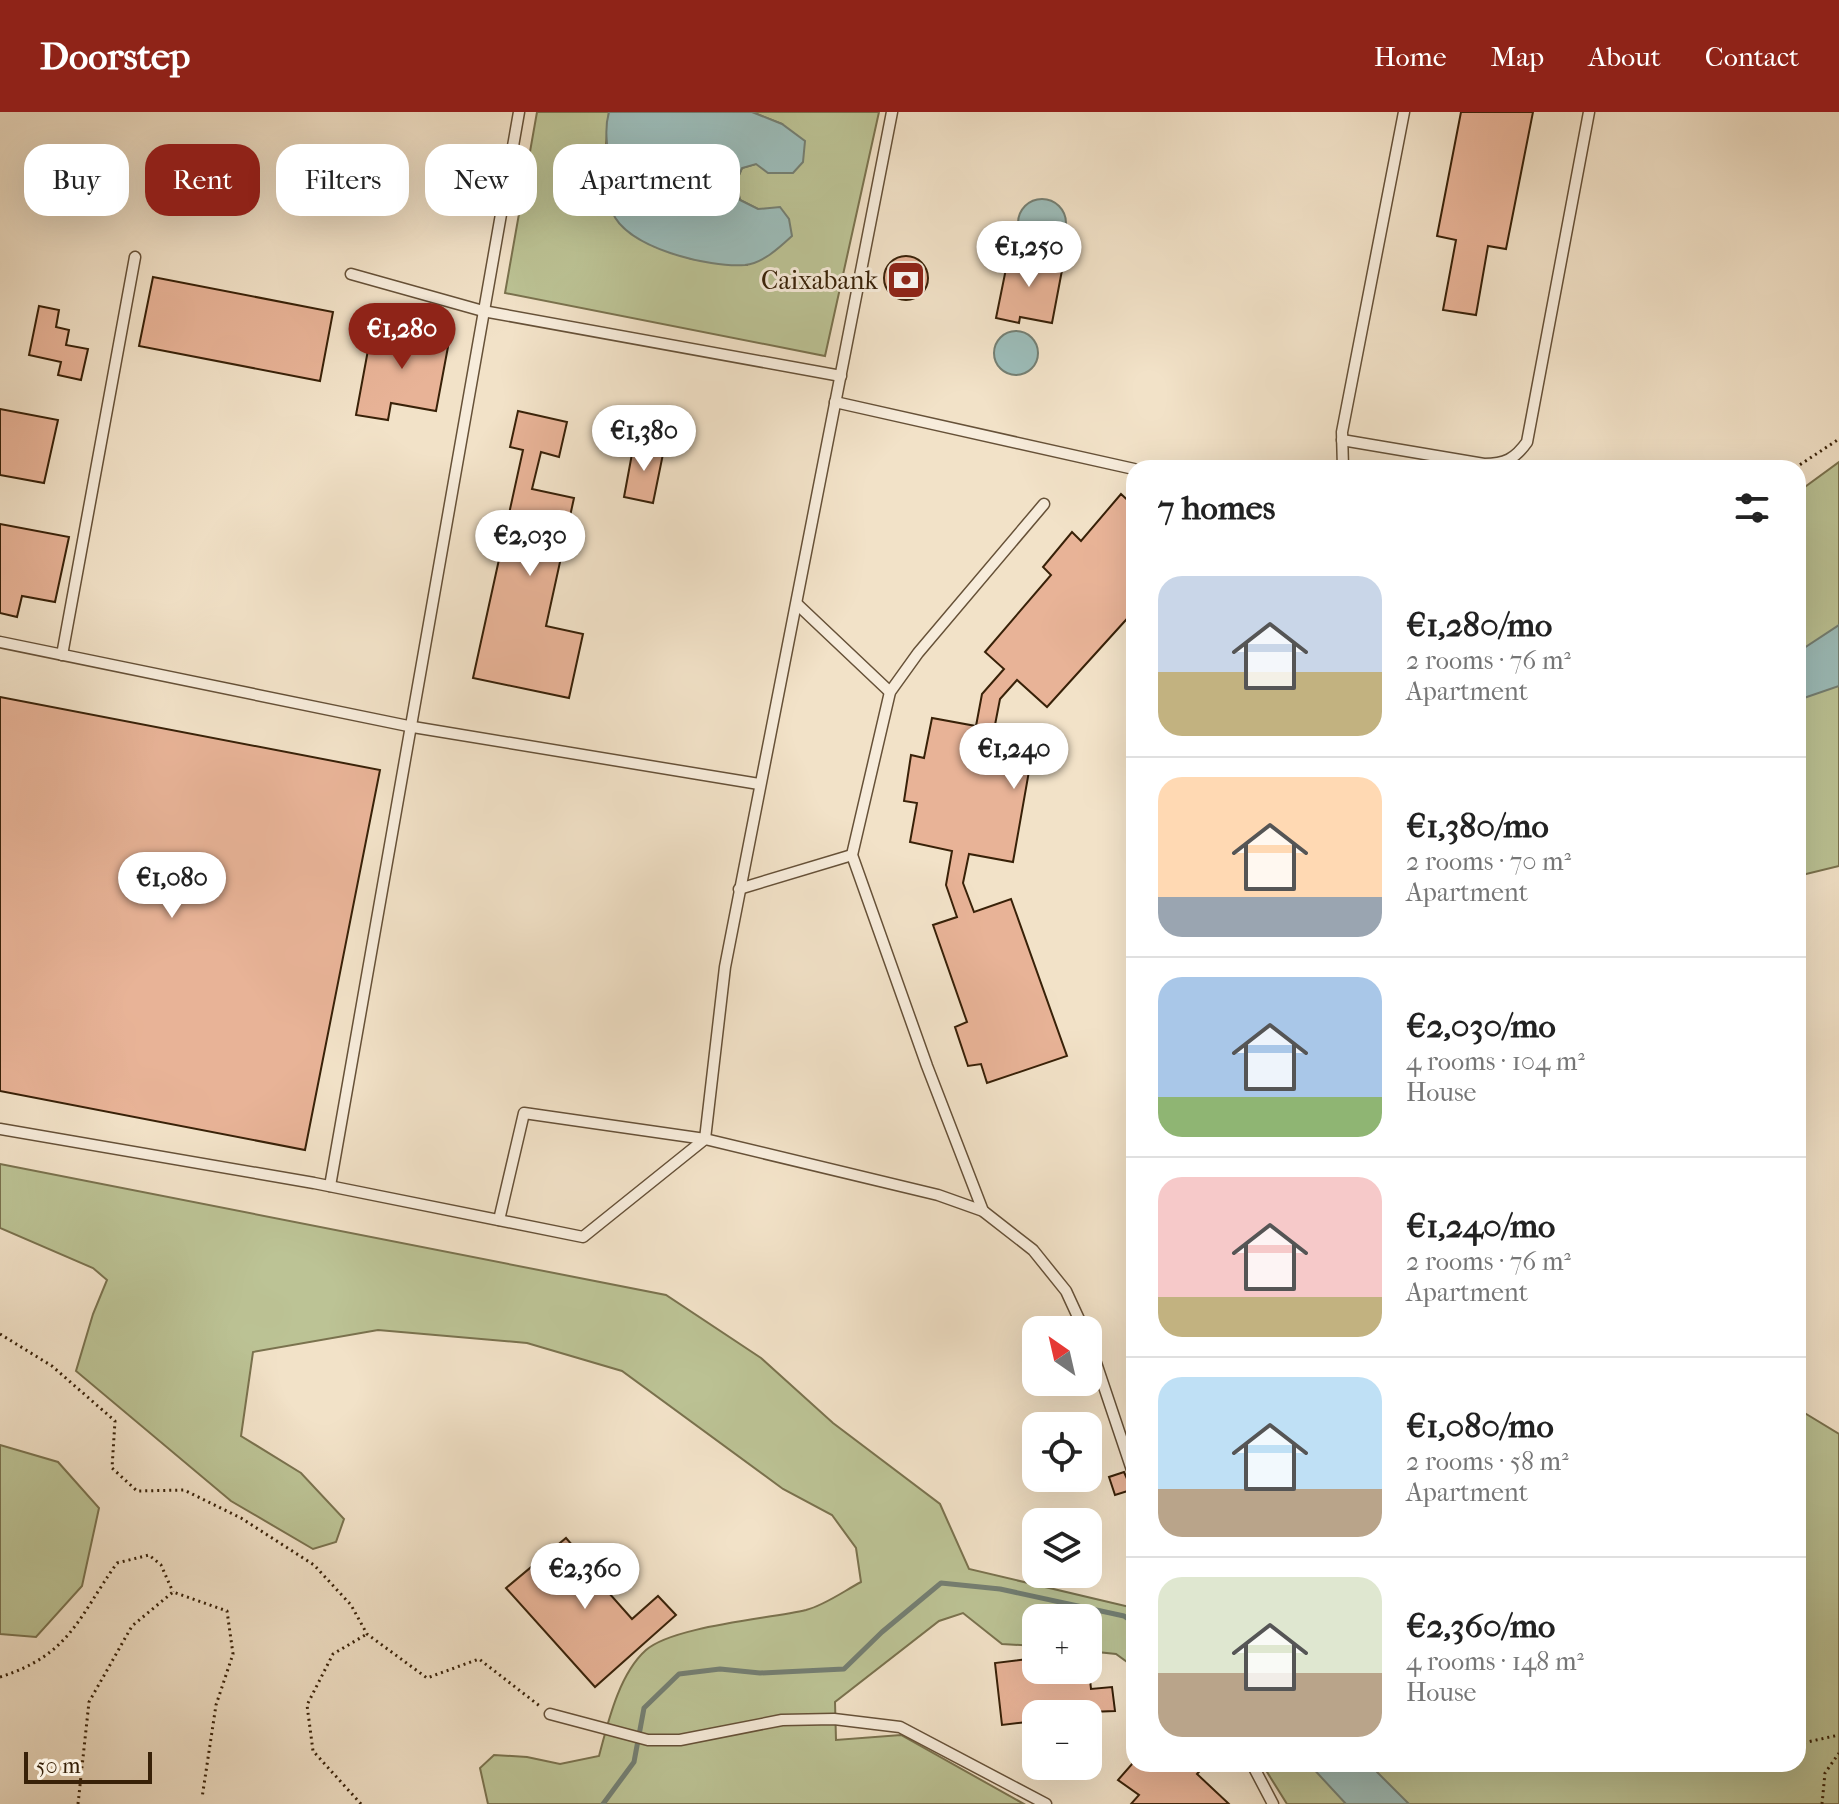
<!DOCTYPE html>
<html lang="en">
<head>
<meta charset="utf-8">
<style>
	body { margin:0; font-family:"IM FELL French Canon",serif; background:#f2f2f2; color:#222; height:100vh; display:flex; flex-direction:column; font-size:30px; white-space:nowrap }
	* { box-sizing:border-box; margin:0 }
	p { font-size:26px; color:#767676 }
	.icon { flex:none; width:44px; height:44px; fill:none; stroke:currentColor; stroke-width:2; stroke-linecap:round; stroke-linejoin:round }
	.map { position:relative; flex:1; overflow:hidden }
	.side { position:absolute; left:1126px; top:348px; width:680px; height:1312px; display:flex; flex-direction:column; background:#fff; border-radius:24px; box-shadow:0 8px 32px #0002 }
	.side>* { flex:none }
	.banner { position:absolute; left:24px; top:32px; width:760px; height:72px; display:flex; gap:16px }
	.needle { width:52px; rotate:326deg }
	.tools { position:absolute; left:1022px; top:1204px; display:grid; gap:16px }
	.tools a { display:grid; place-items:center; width:80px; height:80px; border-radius:16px; background:#fff; box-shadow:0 8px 32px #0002; font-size:40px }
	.scale { position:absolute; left:24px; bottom:20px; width:128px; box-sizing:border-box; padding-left:8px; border:4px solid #382108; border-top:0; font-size:22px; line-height:28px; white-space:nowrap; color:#382108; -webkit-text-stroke:6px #f7ecdb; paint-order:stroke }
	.price { position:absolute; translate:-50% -68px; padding:0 18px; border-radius:28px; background:#fff; color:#222; font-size:26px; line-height:52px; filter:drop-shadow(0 2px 4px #0008) }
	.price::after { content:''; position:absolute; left:50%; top:48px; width:24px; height:18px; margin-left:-12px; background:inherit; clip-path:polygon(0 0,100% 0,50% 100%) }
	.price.on { background:#8f2418; color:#fff }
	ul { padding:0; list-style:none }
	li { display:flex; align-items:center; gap:24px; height:200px; padding:0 32px }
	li+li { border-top:2px solid #e0e0e0 }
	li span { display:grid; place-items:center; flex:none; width:224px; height:160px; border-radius:24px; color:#555 }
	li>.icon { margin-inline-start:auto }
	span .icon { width:96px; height:96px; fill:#fffc; stroke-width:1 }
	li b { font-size:34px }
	h2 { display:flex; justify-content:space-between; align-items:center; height:96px; padding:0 32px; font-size:34px }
	.pill { padding:0 28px; border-radius:24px; background:#fff; box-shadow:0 8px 32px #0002; font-size:28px; line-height:72px }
	.pill.on { background:#8f2418; color:#fff }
	header { display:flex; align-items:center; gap:48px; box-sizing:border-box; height:112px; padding:0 40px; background:#8f2418; color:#fff }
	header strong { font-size:38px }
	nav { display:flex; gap:44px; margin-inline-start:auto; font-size:28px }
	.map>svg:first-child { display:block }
</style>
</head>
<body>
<header>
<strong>Doorstep</strong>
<nav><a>Home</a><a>Map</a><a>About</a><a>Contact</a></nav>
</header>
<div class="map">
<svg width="1839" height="1692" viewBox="0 0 1839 1692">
	<rect width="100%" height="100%" fill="#f2e2c8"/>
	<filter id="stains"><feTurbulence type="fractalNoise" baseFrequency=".0025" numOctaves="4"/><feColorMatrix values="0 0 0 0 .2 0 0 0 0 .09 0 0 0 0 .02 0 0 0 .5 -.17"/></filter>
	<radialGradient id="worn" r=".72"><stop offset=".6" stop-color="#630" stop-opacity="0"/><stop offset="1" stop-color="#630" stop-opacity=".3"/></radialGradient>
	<g fill="#bcc395" stroke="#7a724e" stroke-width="2">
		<path d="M537,0H609L606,32L610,82L653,134L692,147L747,153L758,97L740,88L736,70L742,56L756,52L782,12L752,0H879L825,244L505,181Z"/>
		<path d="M1839,350V754L1798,764V380Z"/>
		<path d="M0,1052L666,1183L761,1246L833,1311L940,1392L969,1457L1134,1496V1555L1116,1542L1088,1539V1506H1036V1534L1002,1532L963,1501L939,1509L835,1590L836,1628L901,1623L1024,1692H488L480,1656L494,1643L527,1645L560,1652L599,1644C608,1610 619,1562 646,1538C674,1514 768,1507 806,1498C825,1493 844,1479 861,1470L856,1436L832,1403L783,1377L622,1259L527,1231L378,1218L253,1240L241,1324L301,1361L344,1407L336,1430L313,1437L231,1389L76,1259L93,1202L107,1168L93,1156L0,1116Z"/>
		<path d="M1798,1297L1839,1322V1692H1287L1262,1652H1798Z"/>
		<path d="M0,1333L58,1350L99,1396L82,1474L36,1525L0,1522Z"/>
	</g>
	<g fill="#9cbdba" stroke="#747f73" stroke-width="2">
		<path d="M609,0H752L782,12L805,29L803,50L793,61H768L756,52L742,56L736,70L740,88L758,97L780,95L789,107L792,124C779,136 763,151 745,153C710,156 625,136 612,99C608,88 611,73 610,62C609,40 603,21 609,0Z"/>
		<circle cx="1042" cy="111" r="24"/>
		<circle cx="1016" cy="241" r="22"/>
		<path d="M1839,513V574L1798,588V540Z"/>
		<path d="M1309,1652H1376L1377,1660L1409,1692H1346Z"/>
	</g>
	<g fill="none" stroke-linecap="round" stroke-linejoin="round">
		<path stroke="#747f73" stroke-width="5" d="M603,1692L634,1650L644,1596L679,1562L720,1557L760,1561L844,1557L882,1520L941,1471L1000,1477L1124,1504L1134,1511"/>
	</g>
	<g fill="#e8b397" stroke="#382108" stroke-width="2">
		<path d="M1461,0H1533L1506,137L1488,134L1476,203L1443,198L1456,128L1437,124Z"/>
		<path d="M1010,137L1033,142L1032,147L1063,153L1052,211L1020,205L1019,211L996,206Z"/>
		<circle cx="906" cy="166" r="22"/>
		<path d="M153,165L333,200L320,269L139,234Z"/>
		<path d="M39,194L59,198L56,215L69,218L66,233L88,237L81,268L58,263L61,250L29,243Z"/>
		<path d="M373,211L450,224L436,299L391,291L388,308L356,303Z"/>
		<path d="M0,297L58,308L44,371L0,363Z"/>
		<path d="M518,299L567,310L559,345L541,340L532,377L574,386L546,514L583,522L569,586L473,566L523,338L510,335Z"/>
		<path d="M634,331L664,337L653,391L624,385Z"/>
		<path d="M1121,382L1134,394V499L1047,595L1017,568L1000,587L994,618L1035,625L1013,750L969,742L963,771L974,800L1011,787L1067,944L987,971L981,952L968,954L955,915L967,910L933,813L957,805L946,773L952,739L910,730L917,691L904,689L911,643L924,646L932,606L976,614L982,582L1004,557L985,540L1051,463L1043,455L1072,420L1081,429Z"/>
		<path d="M0,412L69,425L55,490L22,484L17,505L0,501Z"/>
		<path d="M0,585L380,658L305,1038L0,979Z"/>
		<path d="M1124,1360L1128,1369L1134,1372V1377L1115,1383L1109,1365Z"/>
		<path d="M566,1426L585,1448L593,1442L615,1466L607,1474L611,1478L608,1480L632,1507L658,1484L676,1503L595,1575L506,1476Z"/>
		<path d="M1036,1546V1558H1089L1091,1577L1112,1575L1115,1599L1036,1602V1609L1002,1613L995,1551Z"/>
		<path d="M1132,1652H1206L1197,1662L1229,1692H1131L1139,1683L1118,1668Z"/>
	</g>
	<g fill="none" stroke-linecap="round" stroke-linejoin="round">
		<g stroke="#665138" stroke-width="13">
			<g id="service">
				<path d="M351,162L483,199L841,264"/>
				<path d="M835,290L1134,357"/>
				<path d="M1342,328L1484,352C1505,352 1515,347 1527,330L1589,0"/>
				<path d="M1343,356L1342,320L1404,0"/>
				<path d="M798,493L890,580"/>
				<path d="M0,530L413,615L759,672"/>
				<path d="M62,543L135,145"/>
				<path d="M739,777L852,743"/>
				<path d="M0,1017L314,1071L583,1125L705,1027L725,855L892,0"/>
				<path d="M330,1074L519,0"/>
				<path d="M983,1099L927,954L852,743L890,580L918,541L1044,392"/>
				<path d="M499,1108L524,1001L705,1027L938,1083L983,1099L1033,1138L1066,1179L1084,1218"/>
				<path d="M1088,1227L1134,1364"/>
				<path d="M550,1602L648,1628H680L782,1608L834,1607L900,1615L1046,1692"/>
				<path d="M1252,1652L1273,1692"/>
			</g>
		</g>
		<g stroke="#382108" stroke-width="3" stroke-dasharray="2 4" stroke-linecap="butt">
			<path d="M1795,356L1839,327"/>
			<path d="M0,1222L52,1254L115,1309L112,1356L137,1379L184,1378L241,1406L314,1453L351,1493L367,1522L427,1566L479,1547L541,1595"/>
			<path d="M0,1565C70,1543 78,1506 117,1451L149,1443L161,1453L173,1480"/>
			<path d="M1798,1632L1839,1623"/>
			<path d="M78,1692L89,1590L132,1514L173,1480L227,1499L233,1542L216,1593L202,1686"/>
			<path d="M361,1692L313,1639L307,1593L333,1542L367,1522"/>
			<path d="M1822,1692L1825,1661L1839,1641"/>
		</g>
		<use href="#service" stroke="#f7ecdb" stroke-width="10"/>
	</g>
	<defs>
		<g id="bank-square" transform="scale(2)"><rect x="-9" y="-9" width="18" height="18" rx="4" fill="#8f2418" stroke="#f7ecdb"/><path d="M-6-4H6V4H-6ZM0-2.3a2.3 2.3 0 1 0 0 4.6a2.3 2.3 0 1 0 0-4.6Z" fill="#fff"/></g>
	</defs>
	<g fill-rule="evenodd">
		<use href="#bank-square" x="906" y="168"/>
	</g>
	<g text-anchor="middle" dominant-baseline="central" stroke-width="6" stroke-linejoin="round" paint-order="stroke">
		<g font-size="26" fill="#382108" stroke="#f7ecdb" text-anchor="end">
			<text x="878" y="168">Caixabank</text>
		</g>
	</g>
	<rect width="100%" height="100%" filter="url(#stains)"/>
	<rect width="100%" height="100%" fill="url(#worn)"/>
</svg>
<div class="tools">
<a><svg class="needle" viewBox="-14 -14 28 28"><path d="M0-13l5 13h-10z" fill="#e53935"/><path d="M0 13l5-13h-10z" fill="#767676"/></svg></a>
<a><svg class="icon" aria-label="locate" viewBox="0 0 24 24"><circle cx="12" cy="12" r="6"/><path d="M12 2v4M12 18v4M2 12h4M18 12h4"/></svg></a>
<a><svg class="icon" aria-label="layers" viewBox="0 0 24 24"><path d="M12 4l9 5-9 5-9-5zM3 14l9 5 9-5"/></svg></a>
<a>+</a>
<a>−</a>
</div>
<div class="scale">50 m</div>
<b class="price" style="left:1029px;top:177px">€1,250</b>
<b class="price on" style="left:402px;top:259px">€1,280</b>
<b class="price" style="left:644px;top:361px">€1,380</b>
<b class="price" style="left:530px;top:466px">€2,030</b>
<b class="price" style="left:1014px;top:679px">€1,240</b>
<b class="price" style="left:172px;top:808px">€1,080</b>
<b class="price" style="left:585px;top:1499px">€2,360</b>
<div class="banner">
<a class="pill">Buy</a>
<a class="pill on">Rent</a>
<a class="pill">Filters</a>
<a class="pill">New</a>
<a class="pill">Apartment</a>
</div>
<section class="side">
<h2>7 homes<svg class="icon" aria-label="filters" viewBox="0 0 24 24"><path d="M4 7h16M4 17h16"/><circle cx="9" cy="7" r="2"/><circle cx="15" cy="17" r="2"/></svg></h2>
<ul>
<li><span style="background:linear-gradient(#c9d6e8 60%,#c2b280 0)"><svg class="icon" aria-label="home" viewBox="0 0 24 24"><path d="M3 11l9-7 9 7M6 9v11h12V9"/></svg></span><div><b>€1,280/mo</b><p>2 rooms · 76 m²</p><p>Apartment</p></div></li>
<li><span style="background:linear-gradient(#ffd9b3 75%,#9aa5b1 0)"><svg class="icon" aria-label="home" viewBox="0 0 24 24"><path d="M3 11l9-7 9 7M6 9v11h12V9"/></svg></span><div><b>€1,380/mo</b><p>2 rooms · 70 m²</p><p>Apartment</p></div></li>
<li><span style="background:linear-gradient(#a9c7e8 75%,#8fb573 0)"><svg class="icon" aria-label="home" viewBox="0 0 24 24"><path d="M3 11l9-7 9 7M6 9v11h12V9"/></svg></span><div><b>€2,030/mo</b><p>4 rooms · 104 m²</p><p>House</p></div></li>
<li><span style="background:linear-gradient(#f6c9c9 75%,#c2b280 0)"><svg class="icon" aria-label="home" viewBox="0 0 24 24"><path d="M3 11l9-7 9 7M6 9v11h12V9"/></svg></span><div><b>€1,240/mo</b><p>2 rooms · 76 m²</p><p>Apartment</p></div></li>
<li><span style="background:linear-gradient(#bfe0f5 70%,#b9a48a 0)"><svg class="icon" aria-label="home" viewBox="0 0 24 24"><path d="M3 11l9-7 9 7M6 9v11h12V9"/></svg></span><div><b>€1,080/mo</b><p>2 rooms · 58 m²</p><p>Apartment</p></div></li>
<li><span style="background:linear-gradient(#dfe7d0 60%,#b9a48a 0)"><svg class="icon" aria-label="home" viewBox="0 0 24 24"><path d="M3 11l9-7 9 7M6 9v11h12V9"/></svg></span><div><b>€2,360/mo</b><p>4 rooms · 148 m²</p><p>House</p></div></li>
</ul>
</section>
</div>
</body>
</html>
